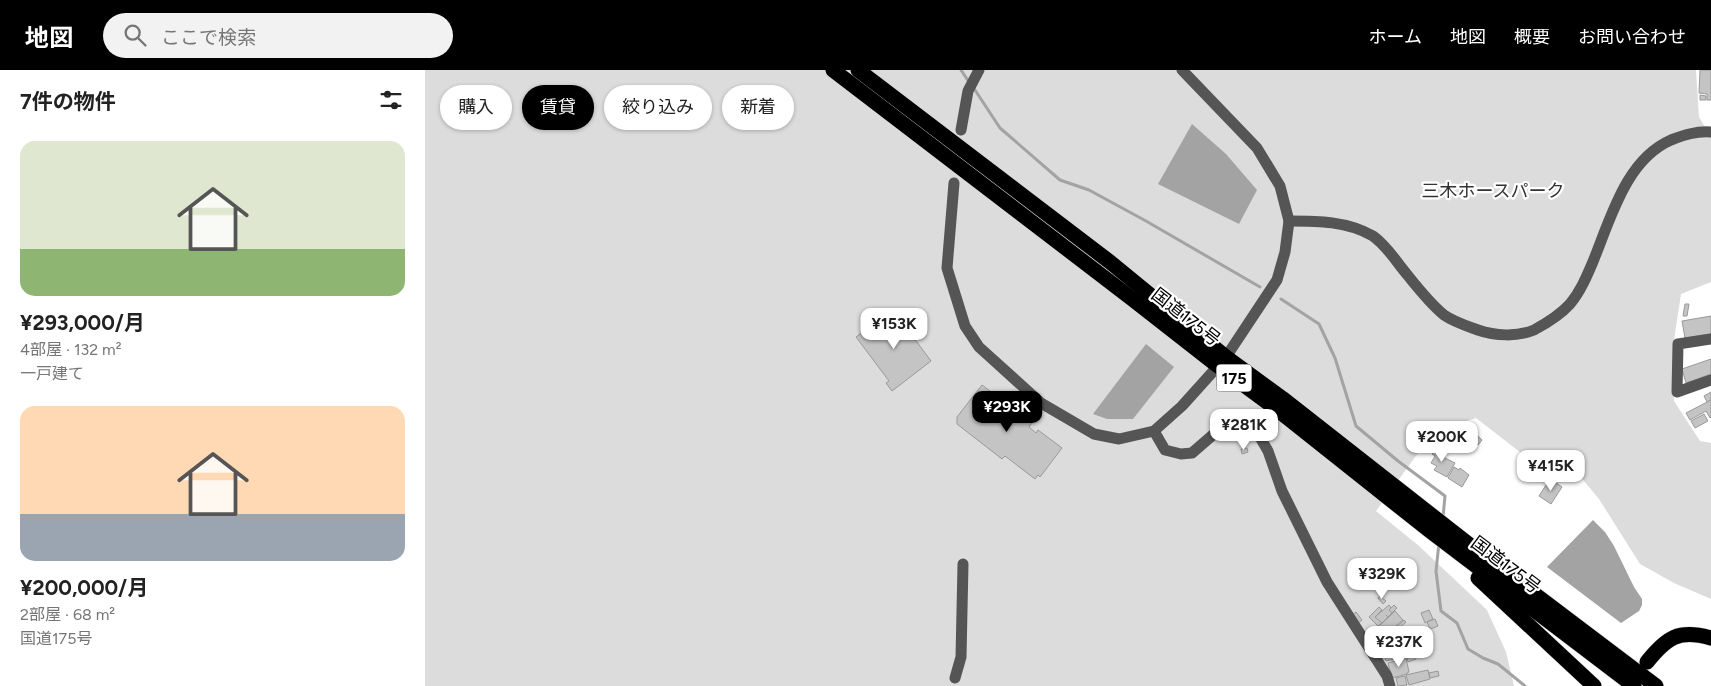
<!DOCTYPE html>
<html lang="ja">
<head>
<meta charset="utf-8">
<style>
	body { margin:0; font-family:Figtree,"Noto Sans JP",sans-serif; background:#f2f2f2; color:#222; height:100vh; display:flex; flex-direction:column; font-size:19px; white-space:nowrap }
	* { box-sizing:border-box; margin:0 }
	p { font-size:16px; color:#767676 }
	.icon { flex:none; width:28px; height:28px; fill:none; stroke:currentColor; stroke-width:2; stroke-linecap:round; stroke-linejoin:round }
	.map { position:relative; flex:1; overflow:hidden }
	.details { display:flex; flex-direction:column; background:#fff; width:425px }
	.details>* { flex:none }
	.banner { position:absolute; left:15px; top:15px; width:475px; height:45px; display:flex; gap:10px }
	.price { position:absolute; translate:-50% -42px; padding:0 11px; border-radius:10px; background:#fff; color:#222; font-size:16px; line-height:32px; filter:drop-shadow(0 1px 2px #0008) }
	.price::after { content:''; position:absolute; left:50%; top:30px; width:15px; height:11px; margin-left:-8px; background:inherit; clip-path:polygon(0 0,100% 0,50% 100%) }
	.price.current { background:#000; color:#fff }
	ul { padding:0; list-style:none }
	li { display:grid; align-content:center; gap:10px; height:265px; padding:0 20px }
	li span { display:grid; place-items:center; height:155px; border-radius:15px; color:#555 }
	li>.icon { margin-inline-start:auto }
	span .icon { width:90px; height:90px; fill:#fffc; stroke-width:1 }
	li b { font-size:21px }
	h2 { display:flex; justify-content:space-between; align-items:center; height:60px; padding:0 20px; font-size:21px }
	.chip { padding:0 18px; border-radius:22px; background:#fff; box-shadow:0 1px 4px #0004; font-size:18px; line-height:45px }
	.chip.current { background:#000; color:#fff }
	header { display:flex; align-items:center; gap:30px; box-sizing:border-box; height:70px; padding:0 25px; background:#000; color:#fff }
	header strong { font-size:24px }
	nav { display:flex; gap:28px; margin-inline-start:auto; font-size:18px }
	.search { width:350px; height:45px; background:#f2f2f2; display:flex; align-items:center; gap:12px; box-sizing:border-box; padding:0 18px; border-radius:28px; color:#767676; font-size:19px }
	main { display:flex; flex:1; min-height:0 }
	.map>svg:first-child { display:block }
</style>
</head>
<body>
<header>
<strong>地図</strong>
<div class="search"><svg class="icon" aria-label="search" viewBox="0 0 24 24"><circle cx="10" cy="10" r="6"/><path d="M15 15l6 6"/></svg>ここで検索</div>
<nav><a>ホーム</a><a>地図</a><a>概要</a><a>お問い合わせ</a></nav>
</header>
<main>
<section class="details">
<h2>7件の物件<svg class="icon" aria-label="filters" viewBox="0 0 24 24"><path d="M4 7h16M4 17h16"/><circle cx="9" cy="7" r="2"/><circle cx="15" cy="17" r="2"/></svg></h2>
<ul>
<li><span style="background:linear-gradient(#dfe7d0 70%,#8fb573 0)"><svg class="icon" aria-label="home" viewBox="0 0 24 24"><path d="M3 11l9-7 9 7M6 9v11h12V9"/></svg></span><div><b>¥293,000/月</b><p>4部屋 · 132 m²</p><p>一戸建て</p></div></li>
<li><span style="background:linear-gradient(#ffd9b3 70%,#9aa5b1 0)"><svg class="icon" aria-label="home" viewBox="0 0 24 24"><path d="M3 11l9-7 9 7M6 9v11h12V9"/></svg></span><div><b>¥200,000/月</b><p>2部屋 · 68 m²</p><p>国道175号</p></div></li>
</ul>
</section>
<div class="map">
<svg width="1286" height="616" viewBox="0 0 1286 616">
	<rect width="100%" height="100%" fill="#fff"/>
	<path fill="#dcdcdc" d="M0,0H1271L1274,47L1286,67V212L1256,224L1249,270V331L1275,371L1286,373V529L1249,513L1215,494L1174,429L1145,394L1100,386L1051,348L1009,361L951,441L994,476L1062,540L1081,582L1089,616H0Z"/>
	<g fill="#a3a3a3">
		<path d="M767,54L801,84L832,120L814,154L733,114Z"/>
		<path d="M721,274L749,297L708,349H682L668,344Z"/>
		<path d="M1168,450L1180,462L1189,476L1209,517L1217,529V535L1214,541L1196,553L1122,497Z"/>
	</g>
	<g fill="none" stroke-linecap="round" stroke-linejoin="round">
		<g stroke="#a3a3a3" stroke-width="3">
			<path d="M536,0L544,12"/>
			<path d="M548,17L575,58L635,110L664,120L721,151L835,217"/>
			<path d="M856,229L894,254L910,288L931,356L973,391L1020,426L1018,447"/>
			<path d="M1014,473L1011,501L1016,541L1032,553L1043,579L1058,588L1073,594L1100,616"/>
		</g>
	</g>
	<g fill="#c4c4c4" stroke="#999">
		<path d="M1275,0H1286V30H1282V24L1274,23Z"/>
		<path d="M1275,25L1281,26V30H1275Z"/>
		<path d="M1260,234H1264L1262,246H1258Z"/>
		<path d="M468,240L506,291L467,321L461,313L464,311L431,267Z"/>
		<path d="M1286,246V264L1260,268L1257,251Z"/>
		<path d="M1286,289V304L1261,313L1257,299Z"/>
		<path d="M557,315L587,338L601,346L607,353L604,357L611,363L613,360L637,378L615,407L613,405L610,409L580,386L577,389L532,354V347Z"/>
		<path d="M1286,322V330L1282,332L1279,326Z"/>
		<path d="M1286,330V347L1285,348L1281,341L1265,350L1261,343Z"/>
		<path d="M1279,344L1283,351L1270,358L1266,351Z"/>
		<path d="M1045,359L1057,370L1053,375L1049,371L1046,374L1038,367Z"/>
		<path d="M1018,377L1021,380L1018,387L1030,393L1022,407L1009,400L1012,396L1006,393L1010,386L1007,384L1009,381L1012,382Z"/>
		<path d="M822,378L823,382L817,384L816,379Z"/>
		<path d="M1029,397L1034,400L1035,398L1044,405L1037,417L1023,408Z"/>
		<path d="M1125,409L1137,417L1126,434L1114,426Z"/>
		<path d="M955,526L961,531L958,534L953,528Z"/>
		<path d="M964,535L966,538L964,540L967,543L963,547L961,545L963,547L957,553L954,552L950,547Z"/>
		<path d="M969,535L972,538L967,543L964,540Z"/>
		<path d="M954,537L957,540L950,547L957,553L953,556L944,547Z"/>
		<path d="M1004,540L1008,549L1000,553L996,543Z"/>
		<path d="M970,541L978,550L954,570L947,563Z"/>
		<path d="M931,542L937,550L933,553L927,545Z"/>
		<path d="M1010,549L1013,556L1005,559L1002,552Z"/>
		<path d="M979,550L981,552L970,562L968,560Z"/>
		<path d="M987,569L991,584L961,591L957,577Z"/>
		<path d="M957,578L959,587L954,588L952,579Z"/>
		<path d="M990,586L991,589L983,592L982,588Z"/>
		<path d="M981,588L984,602L982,603V604L967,608L963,593Z"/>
		<path d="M1003,600L1005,609L984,615L981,605Z"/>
		<path d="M1013,601L1014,606L1005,608L1004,603Z"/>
		<path d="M980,606L982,615L973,616L971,608Z"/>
	</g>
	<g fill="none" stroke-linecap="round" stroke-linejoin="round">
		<path stroke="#d9d9d9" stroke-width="11" stroke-dasharray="11 5.5" stroke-linecap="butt" d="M529,113L536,60"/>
		<g stroke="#dbdbdb" stroke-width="16">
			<g id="highway">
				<path d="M408,0L706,228L793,296L850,338L1005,461L1209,616"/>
				<path d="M433,0L685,192L801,287L857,328L1042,473L1231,616"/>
				<path d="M1053,508L1169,616"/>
				<path d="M1222,592C1242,567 1254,559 1286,568"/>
			</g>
		</g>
		<g stroke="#555" stroke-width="11">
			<path d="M757,0L832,78L855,116L864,151L860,182L852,210L801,287"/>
			<path d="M536,60L543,21L554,0"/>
			<path d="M529,113L522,198L540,256L554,277L616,333L669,364L694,369L729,361L757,336L793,296"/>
			<path d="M864,151C893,151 922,151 948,166C959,174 968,186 976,197C989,213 1003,232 1019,245C1029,252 1042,256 1053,260C1070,266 1092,267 1109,260C1122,253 1135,245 1145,234C1155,222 1161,208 1167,194C1185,151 1200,90 1246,70C1259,65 1271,61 1286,62"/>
			<path d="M1286,269L1253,274L1252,322L1286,310"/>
			<path d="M729,361L740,380L756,384L767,383L804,351L825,350L843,381L857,421L902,512L962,606L965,616"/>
			<path d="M530,608L536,587L538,494"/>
		</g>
		<use href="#highway" stroke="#000" stroke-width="15"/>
	</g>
	<g text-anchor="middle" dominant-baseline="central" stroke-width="4.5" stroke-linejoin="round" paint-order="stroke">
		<rect fill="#fff" stroke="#4c4c4c" stroke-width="1" x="791.5" y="294.5" width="35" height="27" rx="4"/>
		<g font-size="16" font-weight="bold" fill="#000">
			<text x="809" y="308">175</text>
		</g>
		<g font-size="18" fill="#333" stroke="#fff">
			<text x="1068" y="121">三木ホースパーク</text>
		</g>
		<g font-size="18" fill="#000" stroke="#fff">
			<text transform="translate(761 247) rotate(38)">国道175号</text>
			<text transform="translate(1081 495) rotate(37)">国道175号</text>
		</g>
	</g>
</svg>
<b class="price" style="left:469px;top:280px">¥153K</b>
<b class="price current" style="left:582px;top:363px">¥293K</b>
<b class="price" style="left:819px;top:381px">¥281K</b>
<b class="price" style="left:1017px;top:393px">¥200K</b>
<b class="price" style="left:1126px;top:422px">¥415K</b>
<b class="price" style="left:957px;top:530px">¥329K</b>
<b class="price" style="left:974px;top:598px">¥237K</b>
<div class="banner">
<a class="chip">購入</a>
<a class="chip current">賃貸</a>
<a class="chip">絞り込み</a>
<a class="chip">新着</a>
</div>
</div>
</main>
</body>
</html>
